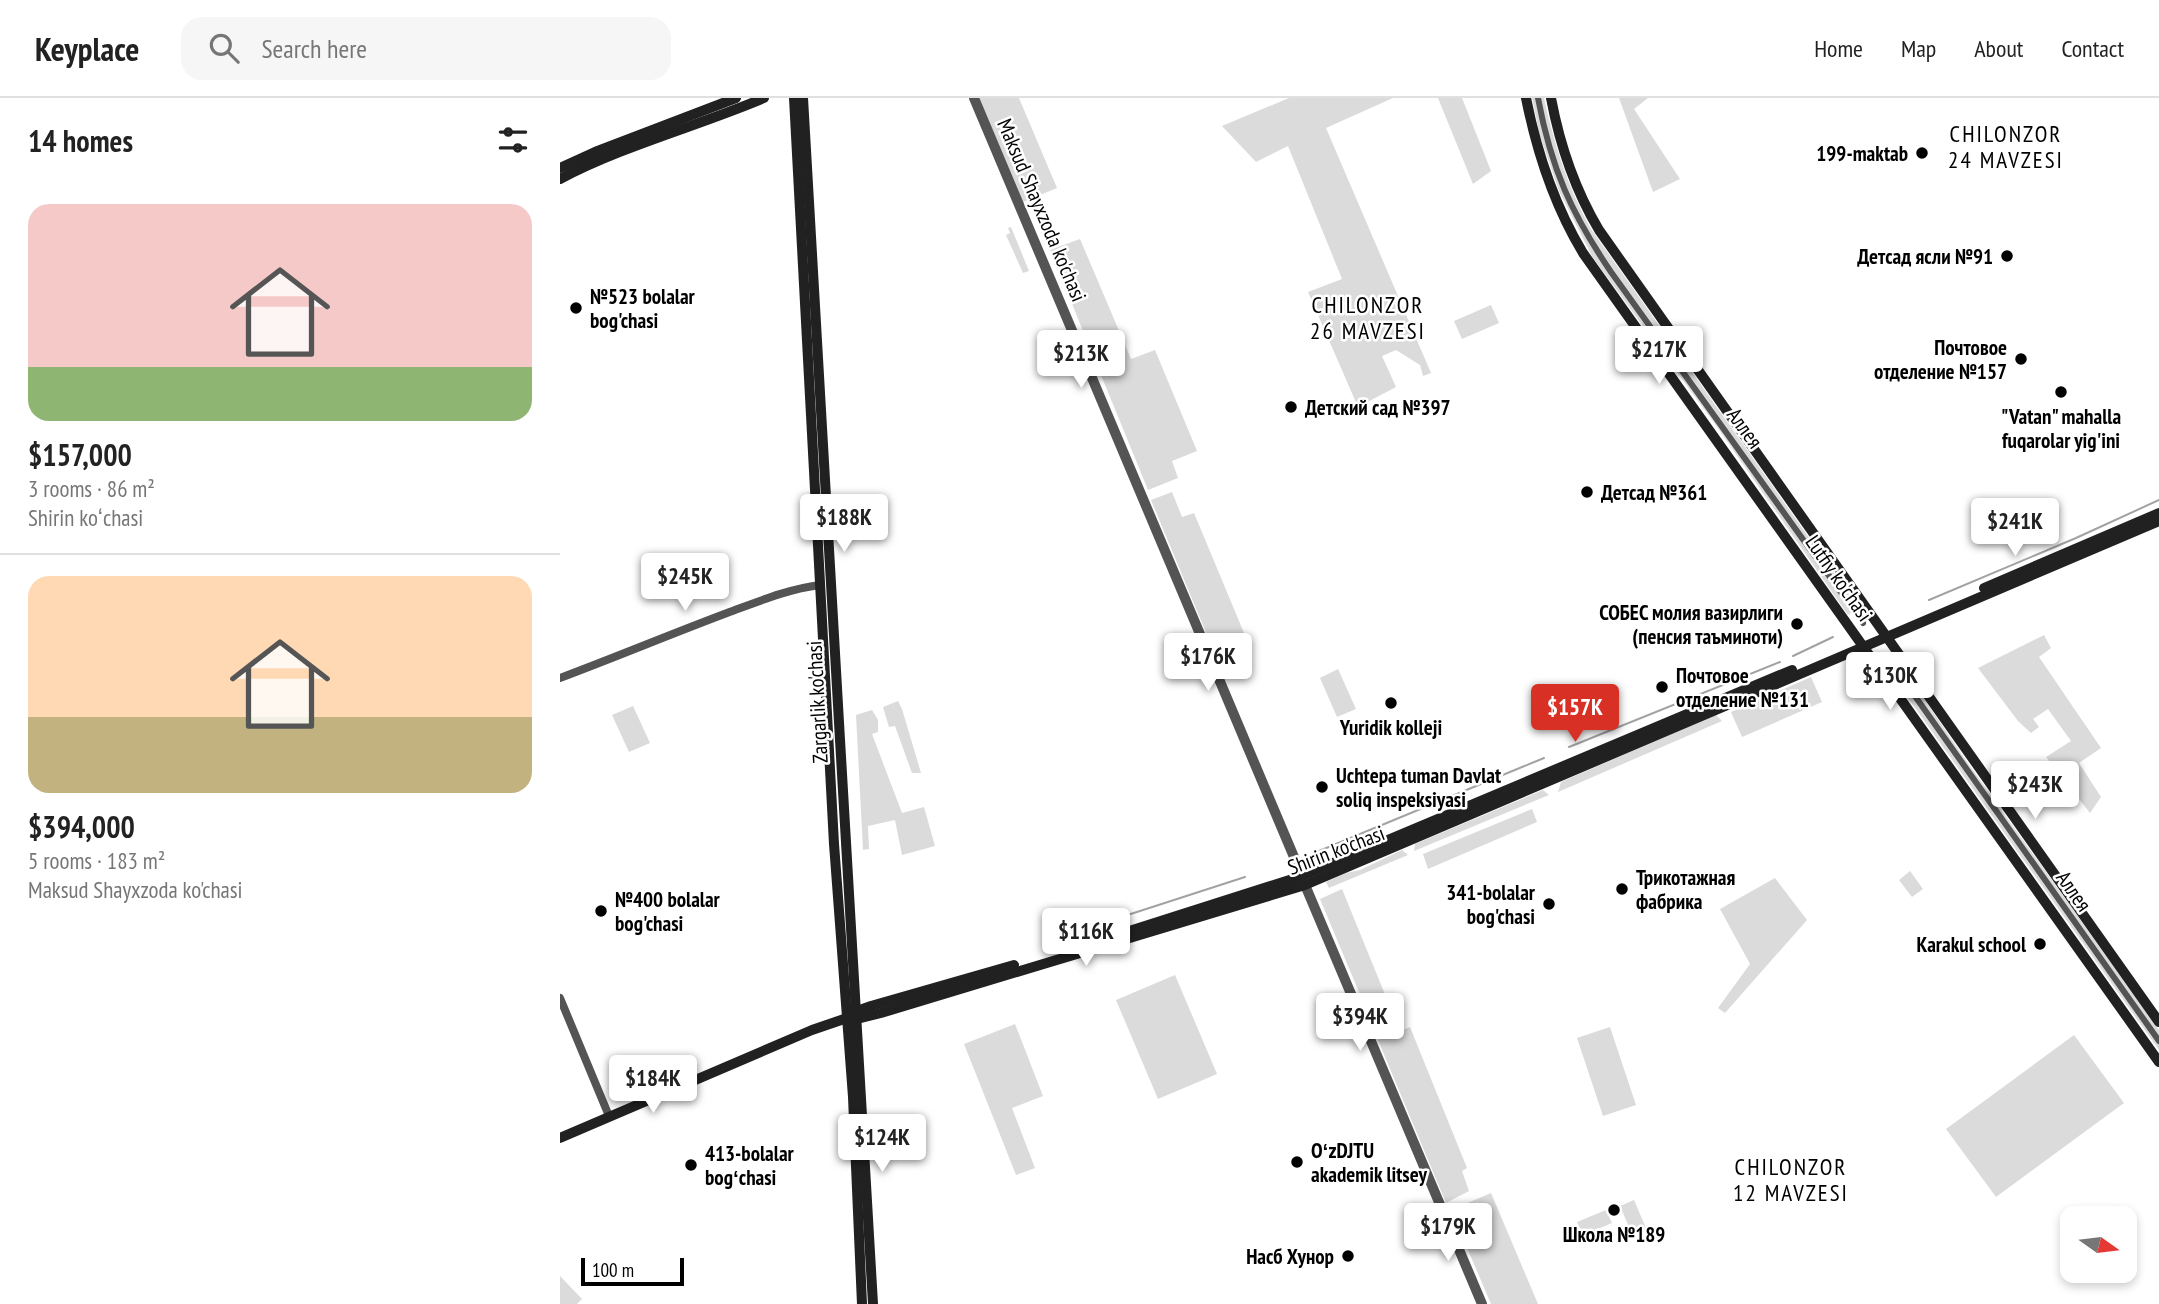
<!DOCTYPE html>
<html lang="en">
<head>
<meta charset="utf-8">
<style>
	body { margin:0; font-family:"PT Sans Narrow",sans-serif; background:#f6f6f6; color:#222; height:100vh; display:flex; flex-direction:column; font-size:26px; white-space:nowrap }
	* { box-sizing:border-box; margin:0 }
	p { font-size:23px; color:#767676 }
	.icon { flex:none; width:38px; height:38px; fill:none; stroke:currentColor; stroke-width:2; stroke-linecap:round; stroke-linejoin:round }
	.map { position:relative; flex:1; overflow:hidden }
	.sheet { display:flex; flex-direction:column; background:#fff; width:560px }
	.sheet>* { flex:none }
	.needle { width:46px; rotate:104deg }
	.tools { position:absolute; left:1500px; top:1108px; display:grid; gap:14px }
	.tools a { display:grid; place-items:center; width:77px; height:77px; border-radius:14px; background:#fff; box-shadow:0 4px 10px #0003; font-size:35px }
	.scale { position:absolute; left:21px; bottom:18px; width:103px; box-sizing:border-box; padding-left:7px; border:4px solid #000; border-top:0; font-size:19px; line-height:24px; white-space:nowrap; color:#000; -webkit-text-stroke:5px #fff; paint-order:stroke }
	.price { position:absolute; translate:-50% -60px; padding:0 16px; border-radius:7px; background:#fff; color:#222; font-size:23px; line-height:46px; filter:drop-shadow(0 2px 4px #0008) }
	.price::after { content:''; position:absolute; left:50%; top:42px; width:21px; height:16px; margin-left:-10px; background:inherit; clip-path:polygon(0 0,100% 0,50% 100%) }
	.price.on { background:#d93025; color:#fff }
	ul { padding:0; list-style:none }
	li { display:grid; align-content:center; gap:14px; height:371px; padding:0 28px }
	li+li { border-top:2px solid #e0e0e0 }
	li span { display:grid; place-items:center; height:217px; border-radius:21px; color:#555 }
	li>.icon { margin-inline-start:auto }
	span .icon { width:126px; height:126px; fill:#fffc; stroke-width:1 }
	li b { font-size:30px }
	h2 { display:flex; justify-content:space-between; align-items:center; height:84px; padding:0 28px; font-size:30px }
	header { display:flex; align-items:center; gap:42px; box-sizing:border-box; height:98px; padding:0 35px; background:#fff; border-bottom:2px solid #e0e0e0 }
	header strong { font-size:33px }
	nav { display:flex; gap:38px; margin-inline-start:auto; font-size:24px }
	.search { width:490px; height:63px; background:#f6f6f6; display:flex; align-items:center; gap:18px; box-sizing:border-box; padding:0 24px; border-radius:21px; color:#767676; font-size:26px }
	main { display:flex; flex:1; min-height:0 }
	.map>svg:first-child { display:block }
</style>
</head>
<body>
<header>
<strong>Keyplace</strong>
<div class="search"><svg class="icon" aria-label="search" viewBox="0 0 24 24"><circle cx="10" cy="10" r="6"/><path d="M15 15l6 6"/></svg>Search here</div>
<nav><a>Home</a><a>Map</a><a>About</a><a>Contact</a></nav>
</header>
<main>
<section class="sheet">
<h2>14 homes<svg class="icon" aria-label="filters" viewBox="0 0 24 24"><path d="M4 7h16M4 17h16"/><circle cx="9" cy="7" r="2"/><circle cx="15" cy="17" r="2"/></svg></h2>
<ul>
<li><span style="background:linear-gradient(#f6c9c9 75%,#8fb573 0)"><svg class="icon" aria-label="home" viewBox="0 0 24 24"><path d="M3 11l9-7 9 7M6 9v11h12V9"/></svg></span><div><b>$157,000</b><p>3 rooms · 86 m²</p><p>Shirin koʻchasi</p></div></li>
<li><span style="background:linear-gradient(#ffd9b3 65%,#c2b280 0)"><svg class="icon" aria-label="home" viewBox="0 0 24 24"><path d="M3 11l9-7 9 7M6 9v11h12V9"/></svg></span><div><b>$394,000</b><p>5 rooms · 183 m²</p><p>Maksud Shayxzoda ko'chasi</p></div></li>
</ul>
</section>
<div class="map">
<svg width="1599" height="1206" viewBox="0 0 1599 1206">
	<rect width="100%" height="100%" fill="#fff"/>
	<g fill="#dbdbdb">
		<path d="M419,0H459L497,90L463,104Z"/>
		<path d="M729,0H833L766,30L871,275L863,278L860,267L836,252L822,258L836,289L798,309L748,194L782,181L728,48L696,64L662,28Z"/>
		<path d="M878,0H902L931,73L913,86Z"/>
		<path d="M972,0H984C994,46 1008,90 1031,131L1298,509L1288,517L1155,326L1033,160L999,93L980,38Z"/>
		<path d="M1059,0H1088L1074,11L1120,81L1093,94Z"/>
		<path d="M451,129L469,173L463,175L446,137L450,135L448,130Z"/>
		<path d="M520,141L571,261L595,252L637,353L612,363L618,380L588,392L490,152Z"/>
		<path d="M931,207L939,225L902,241L894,223Z"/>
		<path d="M612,394L622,419L634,415L684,535L652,549L591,402Z"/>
		<path d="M1484,537L1491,550L1479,559L1541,650L1519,665L1541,699L1530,715L1486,659L1511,643L1488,611L1473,621L1479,629L1471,635L1458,623L1418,570Z"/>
		<path d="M1333,555L1405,661L1599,932V952L1321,562Z"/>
		<path d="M778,571L796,611L777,619L760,580Z"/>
		<path d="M1251,579L1262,604L1182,639L1171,614Z"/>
		<path d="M338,603L342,611L361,675H352L335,628L329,629L323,609Z"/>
		<path d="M73,608L90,645L69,654L52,617Z"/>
		<path d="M312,612L318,622V634L312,636L342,715L364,709L375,748L342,757L335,722L308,728L309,751L303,752L296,617Z"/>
		<path d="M1156,617L1162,623L998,694L1001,684Z"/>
		<path d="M983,692L989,697L854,753L855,746Z"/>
		<path d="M972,711L977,724L868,771L863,756Z"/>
		<path d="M842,752L848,757L769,790L766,784L786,775L800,772Z"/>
		<path d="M1350,773L1363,791L1352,799L1339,782Z"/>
		<path d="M1215,780L1247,822L1165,915L1158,910L1190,866L1160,811Z"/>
		<path d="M782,791L835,921L814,930L760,801Z"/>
		<path d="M615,877L657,976L598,1001L556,902Z"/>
		<path d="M455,926L483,998L452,1010L475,1070L456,1077L404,946Z"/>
		<path d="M850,929L907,1070L902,1073L909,1093L886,1105L818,942Z"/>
		<path d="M1050,929L1076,1007L1043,1018L1017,940Z"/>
		<path d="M1514,937L1564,1005L1436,1099L1386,1031Z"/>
		<path d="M931,1095L978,1206H931L891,1112Z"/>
		<path d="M1074,1102L1086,1130L1072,1136L1060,1108Z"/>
		<path d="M1046,1112L1052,1125L1023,1137L1017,1124Z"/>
		<path d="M0,1178L22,1201L17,1206H0Z"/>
	</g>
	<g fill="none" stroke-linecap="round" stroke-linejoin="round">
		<g stroke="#a2a2a2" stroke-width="2">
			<path d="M1369,502L1516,440L1599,402"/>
			<path d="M1233,558L1273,539"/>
			<path d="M1009,649L1220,564"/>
			<path d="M759,753L984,660"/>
			<path d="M546,824L685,779"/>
		</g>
		<g stroke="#545454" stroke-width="6">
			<path d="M978,0C991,70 1011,115 1051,174L1303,525"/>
			<path d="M1328,560L1599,943"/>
		</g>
		<g stroke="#545454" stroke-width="8">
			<path d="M0,580C56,559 111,536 167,515C197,504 228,491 260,487"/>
			<path d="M0,900L49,1018"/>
		</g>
		<g stroke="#545454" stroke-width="10">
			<path d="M414,0L742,778"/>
			<path d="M745,787L922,1206"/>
		</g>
		<g stroke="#212121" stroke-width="10">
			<path d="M234,0L274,746L293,999L302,1206"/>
			<path d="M243,0C263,402 292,804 313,1206"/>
			<path d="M966,0C977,55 994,107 1023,155L1599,964"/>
			<path d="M991,0C1000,48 1014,90 1039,132L1599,924"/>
			<path d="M0,70L35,54L176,0"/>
			<path d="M0,81C62,48 138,28 204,0"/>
			<path d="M1424,490L1599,415"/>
			<path d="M560,836L742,778L1232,572"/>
			<path d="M287,920L297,913L311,908L454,867"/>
			<path d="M0,1040L252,932L287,920L297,921L321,915L745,787L1599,423"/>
		</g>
	</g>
	<g fill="#000" stroke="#fff" stroke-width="2.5">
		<circle cx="1362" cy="55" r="7"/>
		<circle cx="1447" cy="158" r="7"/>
		<circle cx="16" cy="210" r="7"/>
		<circle cx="1461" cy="261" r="7"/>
		<circle cx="1501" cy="294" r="7"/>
		<circle cx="731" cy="309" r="7"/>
		<circle cx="1027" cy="394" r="7"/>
		<circle cx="1237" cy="526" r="7"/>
		<circle cx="1102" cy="589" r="7"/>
		<circle cx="831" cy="605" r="7"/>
		<circle cx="762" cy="689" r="7"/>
		<circle cx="1062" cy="791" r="7"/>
		<circle cx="989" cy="806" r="7"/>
		<circle cx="41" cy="813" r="7"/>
		<circle cx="1480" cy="846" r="7"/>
		<circle cx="737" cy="1064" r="7"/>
		<circle cx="131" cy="1067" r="7"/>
		<circle cx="1054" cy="1112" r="7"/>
		<circle cx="788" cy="1158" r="7"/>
	</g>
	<g text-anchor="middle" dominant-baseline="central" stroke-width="5" stroke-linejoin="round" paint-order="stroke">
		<g font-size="21" font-weight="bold" fill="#000" stroke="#fff" text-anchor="start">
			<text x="1348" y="55" text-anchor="end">199-maktab</text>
			<text x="1433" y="158" text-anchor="end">Детсад ясли №91</text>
			<text x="30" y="198">№523 bolalar<tspan x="30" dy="24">bog'chasi</tspan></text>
			<text x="1447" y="249" text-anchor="end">Почтовое<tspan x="1447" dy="24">отделение №157</tspan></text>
			<text x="745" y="309">Детский сад №397</text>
			<text x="1501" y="318" text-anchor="middle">"Vatan" mahalla<tspan x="1501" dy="24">fuqarolar yig'ini</tspan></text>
			<text x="1041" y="394">Детсад №361</text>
			<text x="1223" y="514" text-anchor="end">СОБЕС молия вазирлиги<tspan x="1223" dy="24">(пенсия таъминоти)</tspan></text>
			<text x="1116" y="577">Почтовое<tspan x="1116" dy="24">отделение №131</tspan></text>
			<text x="831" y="629" text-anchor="middle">Yuridik kolleji</text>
			<text x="776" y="677">Uchtepa tuman Davlat<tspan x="776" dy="24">soliq inspeksiyasi</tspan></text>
			<text x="1076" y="779">Трикотажная<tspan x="1076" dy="24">фабрика</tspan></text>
			<text x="975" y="794" text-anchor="end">341-bolalar<tspan x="975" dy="24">bog'chasi</tspan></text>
			<text x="55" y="801">№400 bolalar<tspan x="55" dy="24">bog'chasi</tspan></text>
			<text x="1466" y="846" text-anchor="end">Karakul school</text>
			<text x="751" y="1052">OʻzDJTU<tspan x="751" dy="24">akademik litsey</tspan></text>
			<text x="145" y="1055">413-bolalar<tspan x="145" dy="24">bogʻchasi</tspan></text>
			<text x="1054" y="1136" text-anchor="middle">Школа №189</text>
			<text x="774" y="1158" text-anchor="end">Насб Хунор</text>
		</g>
		<g font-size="21" fill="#000" stroke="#fff">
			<text transform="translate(482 112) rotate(67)">Maksud Shayxzoda ko'chasi</text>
			<text transform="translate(1185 330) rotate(54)">Аллея</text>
			<text transform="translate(1279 480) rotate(55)">Lutfiy ko'chasi</text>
			<text transform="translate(257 604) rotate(-93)">Zargarlik ko'chasi</text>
			<text transform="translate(776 752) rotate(-21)">Shirin ko'chasi</text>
			<text transform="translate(1514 793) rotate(55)">Аллея</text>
		</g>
		<g font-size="23" letter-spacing="2" fill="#000" stroke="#fff">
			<text x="1446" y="35">CHILONZOR<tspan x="1446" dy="26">24 MAVZESI</tspan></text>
			<text x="808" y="206">CHILONZOR<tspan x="808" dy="26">26 MAVZESI</tspan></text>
			<text x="1231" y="1068">CHILONZOR<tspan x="1231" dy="26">12 MAVZESI</tspan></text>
		</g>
	</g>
</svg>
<div class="tools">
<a><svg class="needle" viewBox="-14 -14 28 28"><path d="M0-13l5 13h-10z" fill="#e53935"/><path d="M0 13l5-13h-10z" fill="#767676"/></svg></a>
</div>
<div class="scale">100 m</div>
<b class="price" style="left:1099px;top:288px">$217K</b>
<b class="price" style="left:521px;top:292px">$213K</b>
<b class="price" style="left:284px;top:456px">$188K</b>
<b class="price" style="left:1455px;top:460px">$241K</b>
<b class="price" style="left:125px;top:515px">$245K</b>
<b class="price" style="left:648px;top:595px">$176K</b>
<b class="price" style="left:1330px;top:614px">$130K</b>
<b class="price on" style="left:1015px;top:646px">$157K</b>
<b class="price" style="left:1475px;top:723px">$243K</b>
<b class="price" style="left:526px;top:870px">$116K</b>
<b class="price" style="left:800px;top:955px">$394K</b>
<b class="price" style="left:93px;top:1017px">$184K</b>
<b class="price" style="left:322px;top:1076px">$124K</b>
<b class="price" style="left:888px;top:1165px">$179K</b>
</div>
</main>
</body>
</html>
